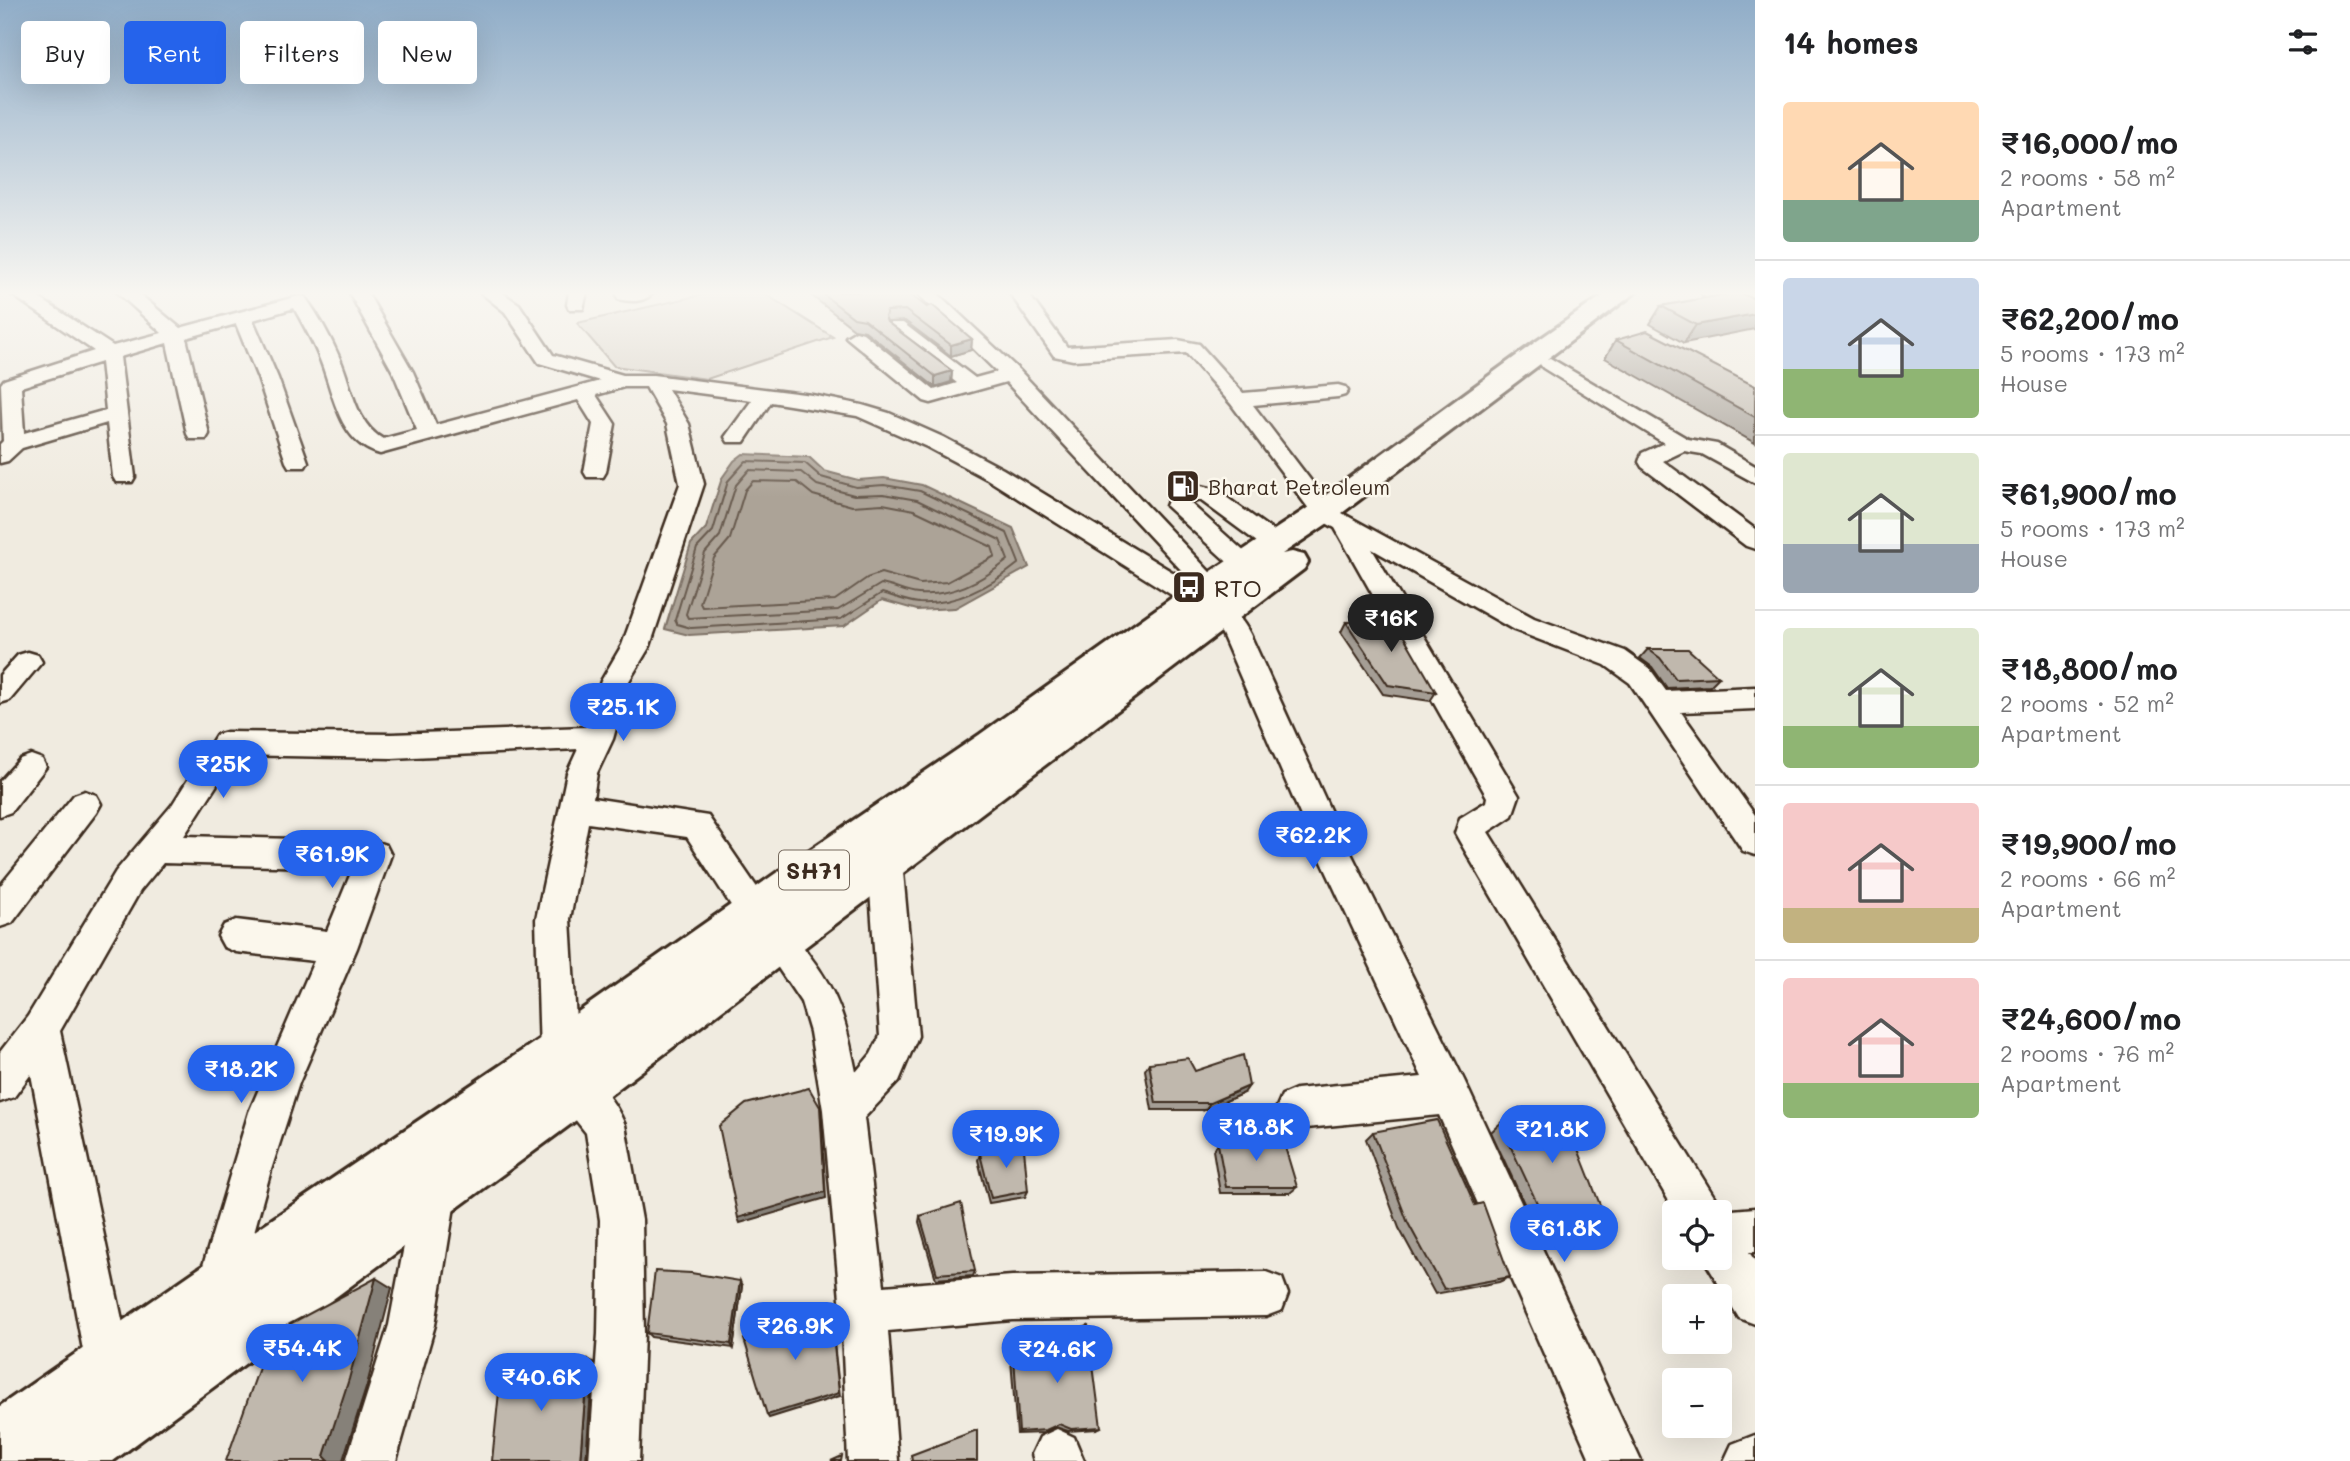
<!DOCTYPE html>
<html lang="en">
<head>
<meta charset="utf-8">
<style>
	body { margin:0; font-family:Mali,sans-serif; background:#f2f2f2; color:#202124; height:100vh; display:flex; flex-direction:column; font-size:26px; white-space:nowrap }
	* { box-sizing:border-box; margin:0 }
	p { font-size:23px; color:#757577 }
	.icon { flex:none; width:38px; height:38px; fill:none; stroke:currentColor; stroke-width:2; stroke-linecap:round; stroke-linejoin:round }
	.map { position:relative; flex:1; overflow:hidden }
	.drawer { display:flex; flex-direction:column; background:#fff; width:595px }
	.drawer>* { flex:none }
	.top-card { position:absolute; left:21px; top:21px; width:665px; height:63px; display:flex; gap:14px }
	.tools { position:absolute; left:1662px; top:1200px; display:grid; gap:14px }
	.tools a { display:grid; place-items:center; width:70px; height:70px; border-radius:7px; background:#fff; box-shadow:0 7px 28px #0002; font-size:35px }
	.price { position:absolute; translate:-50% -60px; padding:0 16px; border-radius:24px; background:#2563eb; color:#fff; font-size:23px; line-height:46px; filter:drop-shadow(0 2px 4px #0008) }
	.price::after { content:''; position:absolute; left:50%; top:42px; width:21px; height:16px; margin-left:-10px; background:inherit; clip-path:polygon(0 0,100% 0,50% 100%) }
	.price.active { background:#222; color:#fff }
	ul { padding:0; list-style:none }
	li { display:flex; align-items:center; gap:21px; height:175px; padding:0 28px }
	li+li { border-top:2px solid #e0e0e0 }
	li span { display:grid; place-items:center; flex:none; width:196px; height:140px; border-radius:7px; color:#555 }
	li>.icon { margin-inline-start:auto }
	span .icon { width:84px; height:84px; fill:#fffc; stroke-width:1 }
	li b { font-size:30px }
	h2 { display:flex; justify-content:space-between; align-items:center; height:84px; padding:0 28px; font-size:30px }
	.chip { padding:0 24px; border-radius:7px; background:#fff; box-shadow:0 7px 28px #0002; font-size:24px; line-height:63px }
	.chip.active { background:#2563eb; color:#fff }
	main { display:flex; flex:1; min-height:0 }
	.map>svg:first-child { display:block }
</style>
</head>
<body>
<main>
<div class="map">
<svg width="1755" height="1461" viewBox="0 0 1755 1461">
	<rect width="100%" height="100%" fill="#f0ebe0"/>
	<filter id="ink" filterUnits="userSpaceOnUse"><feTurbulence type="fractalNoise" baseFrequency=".0143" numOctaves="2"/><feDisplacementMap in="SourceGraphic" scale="14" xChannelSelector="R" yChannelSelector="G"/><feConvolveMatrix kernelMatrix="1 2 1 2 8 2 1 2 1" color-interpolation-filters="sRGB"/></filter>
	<g filter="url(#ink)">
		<path fill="#d5cec3" stroke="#887c70" stroke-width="2" d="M714,292H762L833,337L707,379L614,366L577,323Z"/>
		<path fill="#aca397" stroke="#7f7367" stroke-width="2" d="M743,454L809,457L824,471L858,480L884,478L922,485L1013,528L1029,567L955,608L917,610L882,600L844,626L689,635L665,629L691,544L706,528L722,478L734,461Z"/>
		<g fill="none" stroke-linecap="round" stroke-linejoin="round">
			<g stroke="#685a4e" stroke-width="2">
				<path d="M746,461L805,463L821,477L856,487L884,485L920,491L1007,533L1019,563C991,586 956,605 919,603C906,602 894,596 882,593L841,619L691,628L677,624L675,620L697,548L713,531L728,481Z"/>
				<path d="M749,470L801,472L817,485L854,495L883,494L917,500L1000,540L1008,560C983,580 951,597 918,594C905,593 894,586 881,584L838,610L688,618L686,614L705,553L720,536L736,485Z"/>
				<path d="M753,481L797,482L813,495L852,506L883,504L914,510L992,547L995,556L947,582L920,584L881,573L867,578L835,600L702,607L700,603L714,558L730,539L745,490Z"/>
			</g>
			<g stroke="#3b2a1e" stroke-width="5">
				<g id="minor">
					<path d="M8,292H30L113,346L162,333L117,292H137L180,328L299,296L305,297C319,316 331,338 340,359C352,386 355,423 383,439L417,430L393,372L349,292H367L413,372L436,425L600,381L539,363L505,312L480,292H501L519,304L553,355L623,375H653L812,395L862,405L889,413L943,437L1003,469L1197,587L1006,382L931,403L924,401L846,337L856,331L863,333L934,390L957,383L889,331L887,327L889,323H903L975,378L997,372L916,292H936L1019,370L1224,587L1220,593L1206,594L1208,598L1204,604L1195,607L1186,604L987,479L927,447L857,416L771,402L744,442H728L725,437L752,400L668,389L689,424L704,484L650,646L629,681L613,739L597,773L593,798L708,816L767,902L772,913L767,924L755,928L743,924L687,837L588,823L570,919L578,1055L573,1068L559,1074L545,1068L540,1055L536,919L567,773L578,749L392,758L236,755L184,836L374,841L386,845L391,855L357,948L299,1083L271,1170L234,1305L218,1311L202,1305L196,1289L249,1112L314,961L236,952L224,947L218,936L224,925L236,920L327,931L353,868L163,863L140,891L60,1031L132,1366L126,1383L109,1389L92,1383L86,1366L31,1074L14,1097L0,1102V1052L28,1016L116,871L172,805L216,735L227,732L392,734L586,727L601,681L622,645L680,484L667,424L646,387H624L596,395L615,424L606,472L603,477H587L584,472L593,424L578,400L380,454C339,443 334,395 321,362C314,343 304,326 294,308L253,320L278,378L308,462L305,467H289L286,462L258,378L236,324L186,338L209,434L206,439H190L187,434L167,343L120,357L135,477L132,482H116L113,477L107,423L22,448L8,461L0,463V444L3,441L1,384L4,380L94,351ZM101,362L106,410L24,433L21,387Z"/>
					<path d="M569,292H587L583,309H569L567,305Z"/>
					<path d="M616,292H654C644,303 631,302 618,299Z"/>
					<path d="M1009,292H1027L1067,347L1178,340L1199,344L1243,393L1338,385L1345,387L1348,391L1345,395L1338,397L1253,405L1331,507L1534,618L1625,651L1650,669L1666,691L1755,687V709L1681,712L1755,815V855L1743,851L1630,683L1605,665L1514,630L1372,549L1519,796L1512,816L1488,832L1715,1198L1721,1211L1755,1208V1252H1749L1755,1261V1324L1739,1318L1703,1258H1720V1213H1676L1460,842L1455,833L1460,818L1486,802L1487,797L1335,528L1315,517L1231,404L1186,353L1073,360L1054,356Z"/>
					<path d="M1701,292H1725L1755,307V320L1704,296Z"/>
					<path d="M1550,358L1688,439L1717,444L1755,466V483L1702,454L1684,451L1663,461L1755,529V549L1746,546L1642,467L1639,462L1642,453L1664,443L1543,368L1540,364L1543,360Z"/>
					<path d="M1196,485L1215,489L1283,538L1286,543L1283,548L1274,551L1265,548L1200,500L1190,503L1258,564L1254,570L1245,572L1236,570L1166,506L1170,495Z"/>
					<path d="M1220,607C1235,611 1243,620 1250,634L1335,821L1464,1080L1641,1461H1591L1439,1115L1296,1129L1282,1123L1276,1109L1282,1095L1296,1089L1422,1077L1303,821L1222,634L1207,616L1211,610Z"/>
					<path d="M28,652L38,655L42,662L10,700L0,703V675L18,655Z"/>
					<path d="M31,755L42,759L46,767L11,812L0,816V781L20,759Z"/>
					<path d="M85,791L96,795L101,804L96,813L12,923L0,927V886L74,795Z"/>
					<path d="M885,847L897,851L902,861L918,1036L899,1081L864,1118L884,1286L1012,1276L1266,1272L1282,1278L1288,1294L1282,1310L1266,1316L1012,1320L888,1331L898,1461H848L841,1310L823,1110L810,1032L801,1002L760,941L765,930L778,925C793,931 800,942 809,955C840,995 846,1022 856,1072L871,1054L880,1036L868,861L873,851Z"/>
					<path d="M576,1069C598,1079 616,1103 625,1125L642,1220L644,1334L639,1461H589L598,1334L600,1220L586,1133L562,1103L556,1089L562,1075Z"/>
					<path d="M436,1167L451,1173L457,1188L435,1325L396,1461H346L389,1325L415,1188L421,1173Z"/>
					<path d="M1057,1429L1074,1437L1084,1461H1034L1032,1454L1040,1437Z"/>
					<path d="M1755,1435V1461H1724L1732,1444Z"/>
				</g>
			</g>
			<g stroke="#3b2a1e" stroke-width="6">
				<path id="major" d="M1608,292H1636L1334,519L1282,554L1292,552L1304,555L1308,562L1304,569L594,1107L113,1461H0V1406L198,1269L541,1038L789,864L979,735L1183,590L1312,505L1534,343Z"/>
			</g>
			<use href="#minor" fill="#fbf7ec" fill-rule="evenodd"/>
			<use href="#major" fill="#fbf7ec" fill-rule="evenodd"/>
		</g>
		<g fill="#a59e95" stroke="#3b2a1e" stroke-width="2">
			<path d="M807,292H907L972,339L971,350L951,356L905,321L887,322L952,371L951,382L935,387L865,331L854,329Z"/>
			<path d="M1738,292L1684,343L1650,324L1661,306Z"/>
			<path d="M1616,340L1755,386V443L1605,358Z"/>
			<path d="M1346,622L1436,692L1430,701L1383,694L1341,632Z"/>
			<path d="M1648,649L1719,677L1710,686L1667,688L1652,667L1640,658Z"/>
			<path d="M1149,1063L1195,1071L1244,1093L1205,1110H1152L1145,1070Z"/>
			<path d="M1519,1108L1606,1220L1595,1225H1534L1491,1132L1509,1115Z"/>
			<path d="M1373,1132L1475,1205L1510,1277L1499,1282L1435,1294L1399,1228L1366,1139Z"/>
			<path d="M1218,1144L1297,1187L1290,1193H1220L1213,1150Z"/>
			<path d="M980,1154L1028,1191L1025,1197L989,1203L978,1160Z"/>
			<path d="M920,1216L975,1271L973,1276L936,1279L919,1222Z"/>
			<path d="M742,1286L733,1348L651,1337L647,1333Z"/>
			<path d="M1014,1356L1101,1427L1097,1429L1068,1431L1056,1427L1043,1433L1017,1434L1011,1360Z"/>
		</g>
		<g fill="#868179" stroke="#3b2a1e" stroke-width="2">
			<path d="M1755,314V329L1684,343L1696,325Z"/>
			<path d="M972,339L971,350L951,356V345Z"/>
			<path d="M952,371L951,382L935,387V376Z"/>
			<path d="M1249,1086L1244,1093L1205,1110L1210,1103Z"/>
			<path d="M821,1114L826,1198L740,1223L738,1218Z"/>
			<path d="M376,1278L392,1288L367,1385L343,1460L344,1461H327L324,1456Z"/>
			<path d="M740,1281L742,1286L733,1348L731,1344Z"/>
			<path d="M830,1308L840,1396L769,1418L767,1415Z"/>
			<path d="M588,1359L593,1362L586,1461H580Z"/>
		</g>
		<g fill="#c0b8ad" stroke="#3b2a1e" stroke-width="2">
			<path d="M820,292H907L927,307L932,305L972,339L951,345L905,310L887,311L885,317L887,322L952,371L935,376L865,320L854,318Z"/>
			<path d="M1738,292L1755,299V314L1696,325L1661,306Z"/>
			<path d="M1647,331L1755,386V417L1616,340Z"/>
			<path d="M1395,621L1436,692L1388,685L1346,622Z"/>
			<path d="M1648,649H1688L1719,677L1676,679L1660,658Z"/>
			<path d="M1243,1055L1249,1086L1210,1103H1156L1149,1063L1188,1058L1195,1071Z"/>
			<path d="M809,1088L820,1107L825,1192L738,1218L719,1126L746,1104Z"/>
			<path d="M1519,1108L1563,1111L1606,1220H1545L1501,1126Z"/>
			<path d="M1437,1120L1475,1205L1483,1203L1510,1277L1444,1289L1408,1223L1373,1132Z"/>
			<path d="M1252,1135L1282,1137L1297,1187H1226L1218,1144Z"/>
			<path d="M1023,1139L1028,1191L991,1198L980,1154Z"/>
			<path d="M961,1203L975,1271L937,1274L920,1216Z"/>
			<path d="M655,1271L691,1273L740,1281L731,1344L647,1333Z"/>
			<path d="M376,1278L349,1379L324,1456L328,1460L327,1461H226L271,1334Z"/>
			<path d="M830,1308L839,1393L767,1415L744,1339Z"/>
			<path d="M1088,1326L1101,1427L1071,1429L1059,1424L1046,1430L1019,1432L1014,1356Z"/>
			<path d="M588,1359L580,1461H492L501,1372Z"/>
			<path d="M977,1430V1461H912L911,1455Z"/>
			<path d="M842,1456L841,1461H831Z"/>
		</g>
	</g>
	<linearGradient id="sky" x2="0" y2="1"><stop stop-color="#90adc8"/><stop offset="0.59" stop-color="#f8f6f1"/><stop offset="1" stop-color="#f8f6f1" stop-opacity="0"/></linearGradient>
	<rect width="1755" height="497" fill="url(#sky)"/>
	<defs>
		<g id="fuel-square" transform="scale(1.75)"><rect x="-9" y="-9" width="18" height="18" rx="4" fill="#3b2a1e" stroke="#fbf7ec"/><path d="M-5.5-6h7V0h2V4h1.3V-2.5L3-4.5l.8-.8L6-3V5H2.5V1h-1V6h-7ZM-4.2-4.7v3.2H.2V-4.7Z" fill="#fff"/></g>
		<g id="bus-square" transform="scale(1.75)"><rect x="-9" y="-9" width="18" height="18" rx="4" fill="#3b2a1e" stroke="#fbf7ec"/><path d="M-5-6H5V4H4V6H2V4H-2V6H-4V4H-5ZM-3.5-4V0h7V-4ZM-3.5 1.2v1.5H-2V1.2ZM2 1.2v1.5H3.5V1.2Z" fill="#fff"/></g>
	</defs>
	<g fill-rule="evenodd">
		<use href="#fuel-square" x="1183" y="486"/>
		<use href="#bus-square" x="1189" y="587"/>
	</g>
	<g text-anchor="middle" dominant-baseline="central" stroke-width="5" stroke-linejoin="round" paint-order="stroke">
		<g font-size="21" fill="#3b2a1e" stroke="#fbf7ec" text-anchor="start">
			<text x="1208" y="486">Bharat Petroleum</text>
		</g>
		<rect fill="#fbf7ec" stroke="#75685c" stroke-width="2" x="779" y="850.5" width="70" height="39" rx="5"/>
		<g font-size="23" font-weight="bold" fill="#3b2a1e">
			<text x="814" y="870">SH71</text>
		</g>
		<g font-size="24" fill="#3b2a1e" stroke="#fbf7ec" text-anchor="start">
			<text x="1214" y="587">RTO</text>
		</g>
	</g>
</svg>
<div class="tools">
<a><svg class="icon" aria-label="locate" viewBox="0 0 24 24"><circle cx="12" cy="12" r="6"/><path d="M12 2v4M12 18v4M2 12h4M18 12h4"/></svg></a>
<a>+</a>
<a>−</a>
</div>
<b class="price active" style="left:1391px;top:654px">₹16K</b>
<b class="price" style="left:623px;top:743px">₹25.1K</b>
<b class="price" style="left:223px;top:800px">₹25K</b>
<b class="price" style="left:1313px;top:871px">₹62.2K</b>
<b class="price" style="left:332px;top:890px">₹61.9K</b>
<b class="price" style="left:241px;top:1105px">₹18.2K</b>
<b class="price" style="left:1256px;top:1163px">₹18.8K</b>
<b class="price" style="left:1552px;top:1165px">₹21.8K</b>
<b class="price" style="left:1006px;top:1170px">₹19.9K</b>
<b class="price" style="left:1564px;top:1264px">₹61.8K</b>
<b class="price" style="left:795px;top:1362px">₹26.9K</b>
<b class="price" style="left:302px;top:1384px">₹54.4K</b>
<b class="price" style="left:1057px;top:1385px">₹24.6K</b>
<b class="price" style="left:541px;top:1413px">₹40.6K</b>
<div class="top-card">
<a class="chip">Buy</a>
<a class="chip active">Rent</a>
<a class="chip">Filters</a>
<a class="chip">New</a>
</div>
</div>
<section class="drawer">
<h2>14 homes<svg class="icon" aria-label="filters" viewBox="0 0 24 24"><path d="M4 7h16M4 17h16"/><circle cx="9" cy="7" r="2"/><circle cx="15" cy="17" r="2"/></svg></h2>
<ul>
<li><span style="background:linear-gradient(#ffd9b3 70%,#7fa58c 0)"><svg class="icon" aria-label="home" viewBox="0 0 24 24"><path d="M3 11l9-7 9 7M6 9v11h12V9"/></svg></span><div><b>₹16,000/mo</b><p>2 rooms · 58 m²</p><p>Apartment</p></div></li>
<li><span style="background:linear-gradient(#c9d6e8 65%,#8fb573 0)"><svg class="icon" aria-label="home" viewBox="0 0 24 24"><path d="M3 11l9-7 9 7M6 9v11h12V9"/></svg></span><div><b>₹62,200/mo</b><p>5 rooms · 173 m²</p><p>House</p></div></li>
<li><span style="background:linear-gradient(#dfe7d0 65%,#9aa5b1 0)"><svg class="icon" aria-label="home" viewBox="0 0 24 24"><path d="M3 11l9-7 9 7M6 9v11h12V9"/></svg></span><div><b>₹61,900/mo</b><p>5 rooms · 173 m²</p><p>House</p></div></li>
<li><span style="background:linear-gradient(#dfe7d0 70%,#8fb573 0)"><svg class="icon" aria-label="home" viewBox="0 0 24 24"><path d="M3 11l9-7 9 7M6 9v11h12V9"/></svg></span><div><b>₹18,800/mo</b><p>2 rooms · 52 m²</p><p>Apartment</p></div></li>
<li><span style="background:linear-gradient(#f6c9c9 75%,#c2b280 0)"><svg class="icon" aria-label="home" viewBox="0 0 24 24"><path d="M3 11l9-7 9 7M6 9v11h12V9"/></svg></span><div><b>₹19,900/mo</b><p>2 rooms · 66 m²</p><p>Apartment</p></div></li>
<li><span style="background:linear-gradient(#f6c9c9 75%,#8fb573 0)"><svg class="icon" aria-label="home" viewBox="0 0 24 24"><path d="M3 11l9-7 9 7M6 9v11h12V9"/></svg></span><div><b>₹24,600/mo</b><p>2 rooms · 76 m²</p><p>Apartment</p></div></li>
</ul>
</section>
</main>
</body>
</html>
